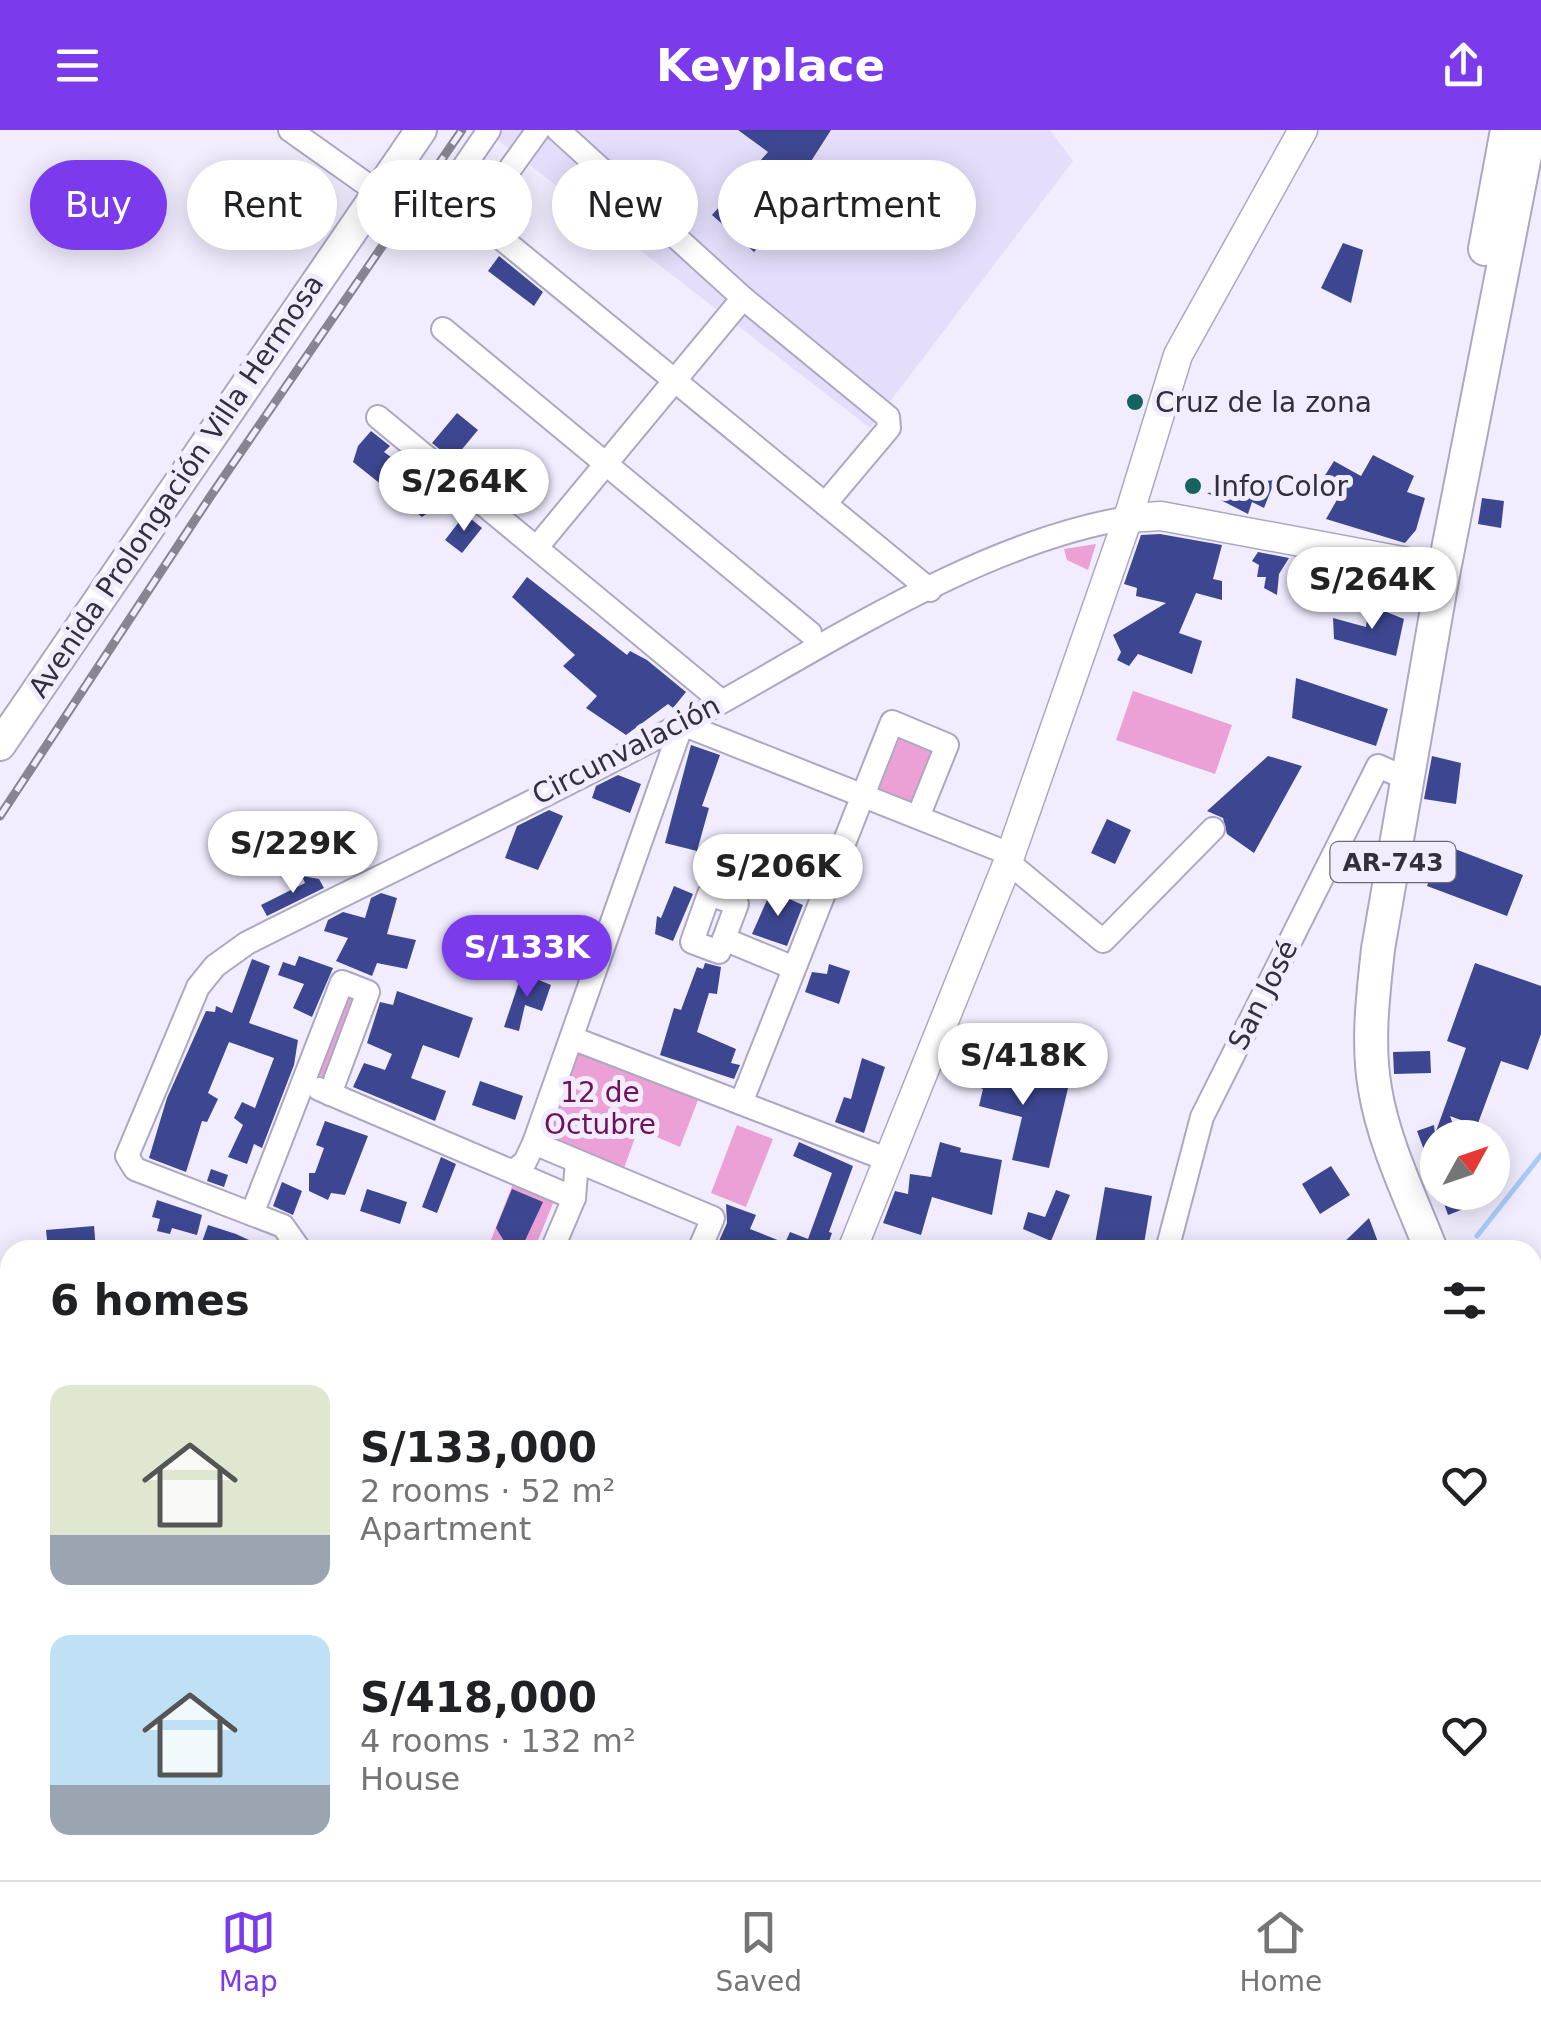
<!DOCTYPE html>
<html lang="en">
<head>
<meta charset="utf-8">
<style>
	body { margin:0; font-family:"DejaVu Sans",sans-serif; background:#f6f6f6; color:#202124; height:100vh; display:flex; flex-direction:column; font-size:38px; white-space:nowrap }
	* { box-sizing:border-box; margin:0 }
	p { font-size:32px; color:#757577 }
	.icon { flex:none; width:55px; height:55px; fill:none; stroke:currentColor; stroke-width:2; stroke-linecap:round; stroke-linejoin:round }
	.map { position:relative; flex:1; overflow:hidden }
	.side { position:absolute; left:0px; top:1110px; width:1542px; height:640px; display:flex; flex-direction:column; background:#fff; border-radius:30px 30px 0 0; box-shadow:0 5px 25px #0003 }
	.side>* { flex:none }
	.hud { position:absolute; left:30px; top:30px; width:1000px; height:90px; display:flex; gap:20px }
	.needle { width:65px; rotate:50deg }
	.controls { position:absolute; left:1420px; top:990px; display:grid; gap:20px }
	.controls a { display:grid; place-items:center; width:90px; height:90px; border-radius:50%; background:#fff; box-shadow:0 5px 25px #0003; font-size:50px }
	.price { position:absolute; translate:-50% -85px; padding:0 22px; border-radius:35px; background:#fff; color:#222; font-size:32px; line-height:65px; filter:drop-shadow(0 2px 5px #0008) }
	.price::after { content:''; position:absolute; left:50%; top:60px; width:30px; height:22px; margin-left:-15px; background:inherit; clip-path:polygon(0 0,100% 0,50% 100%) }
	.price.selected { background:#7c3aed; color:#fff }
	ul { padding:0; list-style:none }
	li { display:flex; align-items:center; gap:30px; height:250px; padding:0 50px }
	li span { display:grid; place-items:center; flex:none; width:280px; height:200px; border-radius:20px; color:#555 }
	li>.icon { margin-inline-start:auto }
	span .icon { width:120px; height:120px; fill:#fffc; stroke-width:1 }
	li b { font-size:42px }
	h2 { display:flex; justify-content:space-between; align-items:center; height:120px; padding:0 50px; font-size:42px }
	.pill { padding:0 35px; border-radius:45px; background:#fff; box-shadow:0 5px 25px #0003; font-size:35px; line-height:90px }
	.pill.selected { background:#7c3aed; color:#fff }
	header { display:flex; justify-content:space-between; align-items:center; height:130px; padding:0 50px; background:#7c3aed; color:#fff; font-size:45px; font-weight:600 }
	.dock { display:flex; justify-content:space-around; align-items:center; height:140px; border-top:2px solid #e0e0e0; background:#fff; font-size:28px; color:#757577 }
	.dock a { display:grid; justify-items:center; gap:5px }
	.dock .selected { color:#7c3aed }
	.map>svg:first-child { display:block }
</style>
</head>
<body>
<header><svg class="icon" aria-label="menu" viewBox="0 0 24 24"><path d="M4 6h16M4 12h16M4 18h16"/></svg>Keyplace<svg class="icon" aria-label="share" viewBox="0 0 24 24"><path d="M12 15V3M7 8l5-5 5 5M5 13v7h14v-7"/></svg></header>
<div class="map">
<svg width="1541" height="1750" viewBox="0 0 1541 1750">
	<rect width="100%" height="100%" fill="#f1edff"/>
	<path fill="#e4defb" d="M503,0H1050L1073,31L870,298L496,9Z"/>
	<g fill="#eca1d6">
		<path d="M1096,414L1088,440L1067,430L1064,419Z"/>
		<path d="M1133,561L1232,595L1215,644L1116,610Z"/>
		<path d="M902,602L940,618L917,675L879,659Z"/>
		<path d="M346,866L357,870L327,948L316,944Z"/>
		<path d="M576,920L698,970L680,1017L638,999L622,1044L544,1011Z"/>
		<path d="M737,995L773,1009L746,1077L711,1063Z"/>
		<path d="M512,1056L554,1071L534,1120H487Z"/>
		<path d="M650,1740H749L754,1750H638Z"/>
	</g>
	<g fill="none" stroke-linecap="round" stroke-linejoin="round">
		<g stroke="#a8ccf8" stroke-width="5">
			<path d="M1477,1106L1541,1025"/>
			<path d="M1059,1750L1079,1740"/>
		</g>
	</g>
	<g fill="#3d4791">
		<path d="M738,0H831L792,61L801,68L754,122L712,85L768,22Z"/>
		<path d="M1343,113L1363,120L1351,173L1321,158Z"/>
		<path d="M499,126L543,162L534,176L488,141Z"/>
		<path d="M457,283L478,300L453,330L432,313Z"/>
		<path d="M371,301L390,316L384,322L422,350L440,374L422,387L353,332L358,316Z"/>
		<path d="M1373,325L1414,346L1407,362L1425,368L1416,400L1405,413L1326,389L1338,368L1317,358L1334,331L1361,346Z"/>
		<path d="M507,330L526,344L505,372L486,357Z"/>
		<path d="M1275,350L1264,378L1252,372L1248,384L1207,363L1255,358L1258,352Z"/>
		<path d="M1482,368L1504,371L1501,398L1478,394Z"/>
		<path d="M465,384L482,398L462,423L445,410Z"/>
		<path d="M1160,404L1222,415L1213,449L1222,451V470L1196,463L1179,503L1202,511L1192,544L1138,524L1129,536L1117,530L1121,522L1113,505L1166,473L1136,466L1137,458L1124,454L1141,405Z"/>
		<path d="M1258,422L1289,428L1279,444L1277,465L1264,458L1266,447H1257L1259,435L1252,431Z"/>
		<path d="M527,447L627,525L630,521L647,530L686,562L673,578L668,574L626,605L586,578L597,566L563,536L575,525L512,467Z"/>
		<path d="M1369,475L1404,489L1396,526L1334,509L1333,488L1366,497Z"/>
		<path d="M1296,548L1388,579L1376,616L1292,588Z"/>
		<path d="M691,615L720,625L702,676L709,678L697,721L665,713Z"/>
		<path d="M1268,626L1302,636L1254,723L1227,704L1223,688L1207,681Z"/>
		<path d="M1432,626L1461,633L1456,674L1424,669Z"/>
		<path d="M618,645L641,654L630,683L592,668L596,656Z"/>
		<path d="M549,680L563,686L538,740L505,728L517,696Z"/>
		<path d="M1107,689L1131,700L1115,734L1091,723Z"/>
		<path d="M1442,714L1523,745L1507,786L1427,756Z"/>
		<path d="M302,746L319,749L324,758L267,786L261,775L305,753Z"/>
		<path d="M674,756L693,764L673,811L655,804L657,786L661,788Z"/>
		<path d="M771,761L803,775L787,816L752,804Z"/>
		<path d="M381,763L397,768L387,804L416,810L407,839L377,833L372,846L336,831L348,808L324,801L328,790L343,782L365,788L371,768Z"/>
		<path d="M299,826L333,838L312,887L293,878L304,854L278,845L283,832L295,836Z"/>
		<path d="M252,829L270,836L249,893L298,910L294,935L262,1018L254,1014L247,1034L228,1027L243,995L234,988L242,972L255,978L274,928L229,912L208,963L218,969L207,992L202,991L186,1042L149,1028L167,968L206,881L215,882L216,876L232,883Z"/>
		<path d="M705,833L721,837L717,864L709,863L697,902L736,919L731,933L740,935L734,949L660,925L674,878L681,880L697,837L703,839Z"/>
		<path d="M1475,833L1541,856V904L1528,940L1501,931L1477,996L1450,986L1458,1008H1435V1016L1424,1020L1417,1001L1434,995L1435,1004L1466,918L1447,911Z"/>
		<path d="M829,834L850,841L839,874L805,862L812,842L827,844Z"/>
		<path d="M522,843L551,855L542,881L525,875L519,901L504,897Z"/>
		<path d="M397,861L473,888L459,928L423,915L411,948L446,961L435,991L353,957L364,933L385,940L392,924L367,913L380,872L393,875Z"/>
		<path d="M1430,921L1431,943L1394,944L1393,922Z"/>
		<path d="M862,928L885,937L864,1003L835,992L844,967L851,969Z"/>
		<path d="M963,932L1031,949L1032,945L1069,954L1049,1038L1012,1030L1022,987L979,976L983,959L957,949Z"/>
		<path d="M480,951L523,966L515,990L472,975Z"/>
		<path d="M325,991L368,1006L345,1065L331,1063L328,1070L309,1061V1043H315L324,1018L316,1015Z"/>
		<path d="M799,1012L853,1036L829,1102L832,1103L827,1117L833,1120H715L727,1093L726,1074L756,1085L750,1099L785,1113L790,1102L808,1109L832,1043L793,1026Z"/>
		<path d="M940,1012L961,1018L960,1022L1002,1030L992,1085L932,1067L921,1105L883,1093L895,1061L908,1064L910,1044L931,1047Z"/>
		<path d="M441,1027L456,1034L437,1083L422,1077Z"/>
		<path d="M1331,1036L1350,1065L1320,1084L1302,1054Z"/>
		<path d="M211,1039L228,1045L224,1057L207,1051Z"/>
		<path d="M282,1052L302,1061L293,1085L273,1076Z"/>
		<path d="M1105,1057L1152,1066L1143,1120H1094Z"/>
		<path d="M367,1059L407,1072L400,1094L360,1081Z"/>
		<path d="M512,1059L543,1072L522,1117L504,1111L496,1098Z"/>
		<path d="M1056,1060L1070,1065L1051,1111L1023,1099L1028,1082L1045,1087Z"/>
		<path d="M1440,1062H1470L1474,1075L1448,1085Z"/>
		<path d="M157,1070L202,1085L197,1105L172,1098L170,1104L157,1101L160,1089L152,1087Z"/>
		<path d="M1369,1088L1381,1120H1336Z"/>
		<path d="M208,1095L236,1104L271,1120H227L202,1112Z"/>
		<path d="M94,1096L96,1120H48L46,1100Z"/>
	</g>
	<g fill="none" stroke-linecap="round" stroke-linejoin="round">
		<g stroke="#ada7c2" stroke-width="26">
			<g id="minor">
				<path d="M290,0L376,61"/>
				<path d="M489,0L446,63L930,460"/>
				<path d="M558,0L743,168L888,287L889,298L825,374"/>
				<path d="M476,86L538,0"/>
				<path d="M443,199L810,503"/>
				<path d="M378,287L721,571"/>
				<path d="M537,417L743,168"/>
				<path d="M682,594L1010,724"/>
				<path d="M1008,732L1103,811L1213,699"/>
				<path d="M709,764L737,774L719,822L692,812Z"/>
				<path d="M724,809L794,838"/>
				<path d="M572,908L886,1029"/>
				<path d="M319,959L574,1068"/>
				<path d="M741,973L892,592L947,615L918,687"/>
				<path d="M534,1013L713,1088L699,1120"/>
				<path d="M515,1040L525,1032L534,1013L682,594"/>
				<path d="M252,1084L342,852L368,862L330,964"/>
				<path d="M300,1120L283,1096L135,1039L127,1026L198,857L215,836L247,813C392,740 539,671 682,594C817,521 976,413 1128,388"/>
				<path d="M552,1120L574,1068L577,1031"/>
				<path d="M1167,1120L1202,987L1378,636L1394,643"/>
				<path d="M0,1621L10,1633"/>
				<path d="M96,1740L104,1750"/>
				<path d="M175,1750L189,1740"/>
				<path d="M270,1750L283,1740"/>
				<path d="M452,1750L465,1740"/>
				<path d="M628,1750L639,1740"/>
				<path d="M820,1750L829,1740"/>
			</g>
		</g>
		<g stroke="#ada7c2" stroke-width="31">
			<g id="tertiary">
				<path d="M1128,388L1161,386L1445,439"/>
				<path d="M852,1120L1008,732L1128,388L1178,225L1303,0"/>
				<path d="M0,1326L10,1333"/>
				<path d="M0,1556L10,1507"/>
				<path d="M799,1740L803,1750"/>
				<path d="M1512,1740L1528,1750"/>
			</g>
		</g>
		<g stroke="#ada7c2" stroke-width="34">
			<path id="secondary" d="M0,615L421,0"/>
		</g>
		<g stroke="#ada7c2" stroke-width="36">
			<g id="primary">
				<path d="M1485,119L1507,0"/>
				<path d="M1431,1120C1411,1068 1384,1014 1375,959C1367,913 1373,866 1378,819L1442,450L1530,0"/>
				<path d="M1532,1394L1541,1417"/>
				<path d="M1532,1466L1541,1490"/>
			</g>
		</g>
		<use href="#minor" stroke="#fff" stroke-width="22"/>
		<use href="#tertiary" stroke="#fff" stroke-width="28"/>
		<use href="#secondary" stroke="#fff" stroke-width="30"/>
		<use href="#primary" stroke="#fff" stroke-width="32"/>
		<g stroke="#888593" stroke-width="9">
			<path id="rail" d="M0,686L210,367L462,0"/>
		</g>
		<use href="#rail" stroke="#f1edff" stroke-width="5" stroke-dasharray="15" stroke-linecap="butt"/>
	</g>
	<g fill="#166460" stroke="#f1edff" stroke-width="4">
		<circle cx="1135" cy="272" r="10"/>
		<circle cx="1193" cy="356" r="10"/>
	</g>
	<g text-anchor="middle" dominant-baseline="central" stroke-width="10" stroke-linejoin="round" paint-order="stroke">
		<rect fill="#f1edff" stroke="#6b6976" stroke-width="2.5" x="1330.5" y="712" width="125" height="40" rx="8"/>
		<g font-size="25" font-weight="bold" fill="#32303b">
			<text x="1393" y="732">AR-743</text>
		</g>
		<g font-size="28" fill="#32303b" stroke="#f1edff" text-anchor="start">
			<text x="1155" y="272">Cruz de la zona</text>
			<text x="1213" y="356">Info Color</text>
		</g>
		<g font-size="28" fill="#32303b" stroke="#f1edff">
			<text transform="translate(176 356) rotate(-56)">Avenida Prolongación Villa Hermosa</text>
			<text transform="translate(626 620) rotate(-27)">Circunvalación</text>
			<text transform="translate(1263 865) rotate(-63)">San José</text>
		</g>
		<g font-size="28" fill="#70105d" stroke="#f1edff">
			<text x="600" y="962">12 de<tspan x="600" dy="32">Octubre</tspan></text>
		</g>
	</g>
</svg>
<div class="controls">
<a><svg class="needle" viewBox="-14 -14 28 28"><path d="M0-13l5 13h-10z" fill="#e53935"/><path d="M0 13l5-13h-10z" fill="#757577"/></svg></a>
</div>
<b class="price" style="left:464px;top:404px">S/264K</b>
<b class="price" style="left:1372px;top:502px">S/264K</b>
<b class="price" style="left:293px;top:766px">S/229K</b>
<b class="price" style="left:778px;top:789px">S/206K</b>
<b class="price selected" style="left:527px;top:870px">S/133K</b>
<b class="price" style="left:1023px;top:978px">S/418K</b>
<div class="hud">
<a class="pill selected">Buy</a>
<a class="pill">Rent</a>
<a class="pill">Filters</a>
<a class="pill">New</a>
<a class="pill">Apartment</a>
</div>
<section class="side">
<h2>6 homes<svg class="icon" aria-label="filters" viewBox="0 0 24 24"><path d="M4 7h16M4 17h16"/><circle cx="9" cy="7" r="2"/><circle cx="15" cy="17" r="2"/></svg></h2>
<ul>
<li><span style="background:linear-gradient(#dfe7d0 75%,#9aa5b1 0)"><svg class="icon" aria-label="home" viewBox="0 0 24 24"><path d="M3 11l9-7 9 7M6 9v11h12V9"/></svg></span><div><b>S/133,000</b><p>2 rooms · 52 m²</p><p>Apartment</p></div><svg class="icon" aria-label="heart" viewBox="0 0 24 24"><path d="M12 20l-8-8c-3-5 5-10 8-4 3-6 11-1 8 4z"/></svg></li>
<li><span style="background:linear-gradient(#bfe0f5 75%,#9aa5b1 0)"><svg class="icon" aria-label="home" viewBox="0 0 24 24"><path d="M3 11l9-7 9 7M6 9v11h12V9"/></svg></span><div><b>S/418,000</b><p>4 rooms · 132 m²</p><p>House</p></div><svg class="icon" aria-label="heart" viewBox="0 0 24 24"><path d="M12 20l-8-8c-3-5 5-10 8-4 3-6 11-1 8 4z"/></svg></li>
</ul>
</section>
</div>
<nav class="dock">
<a class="selected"><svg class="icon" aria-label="map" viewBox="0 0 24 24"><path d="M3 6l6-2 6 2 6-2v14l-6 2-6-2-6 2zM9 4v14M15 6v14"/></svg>Map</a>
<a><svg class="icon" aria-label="saved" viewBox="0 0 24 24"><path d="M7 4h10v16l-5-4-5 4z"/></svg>Saved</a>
<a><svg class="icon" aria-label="home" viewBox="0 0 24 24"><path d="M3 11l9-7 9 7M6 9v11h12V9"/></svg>Home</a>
</nav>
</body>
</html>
